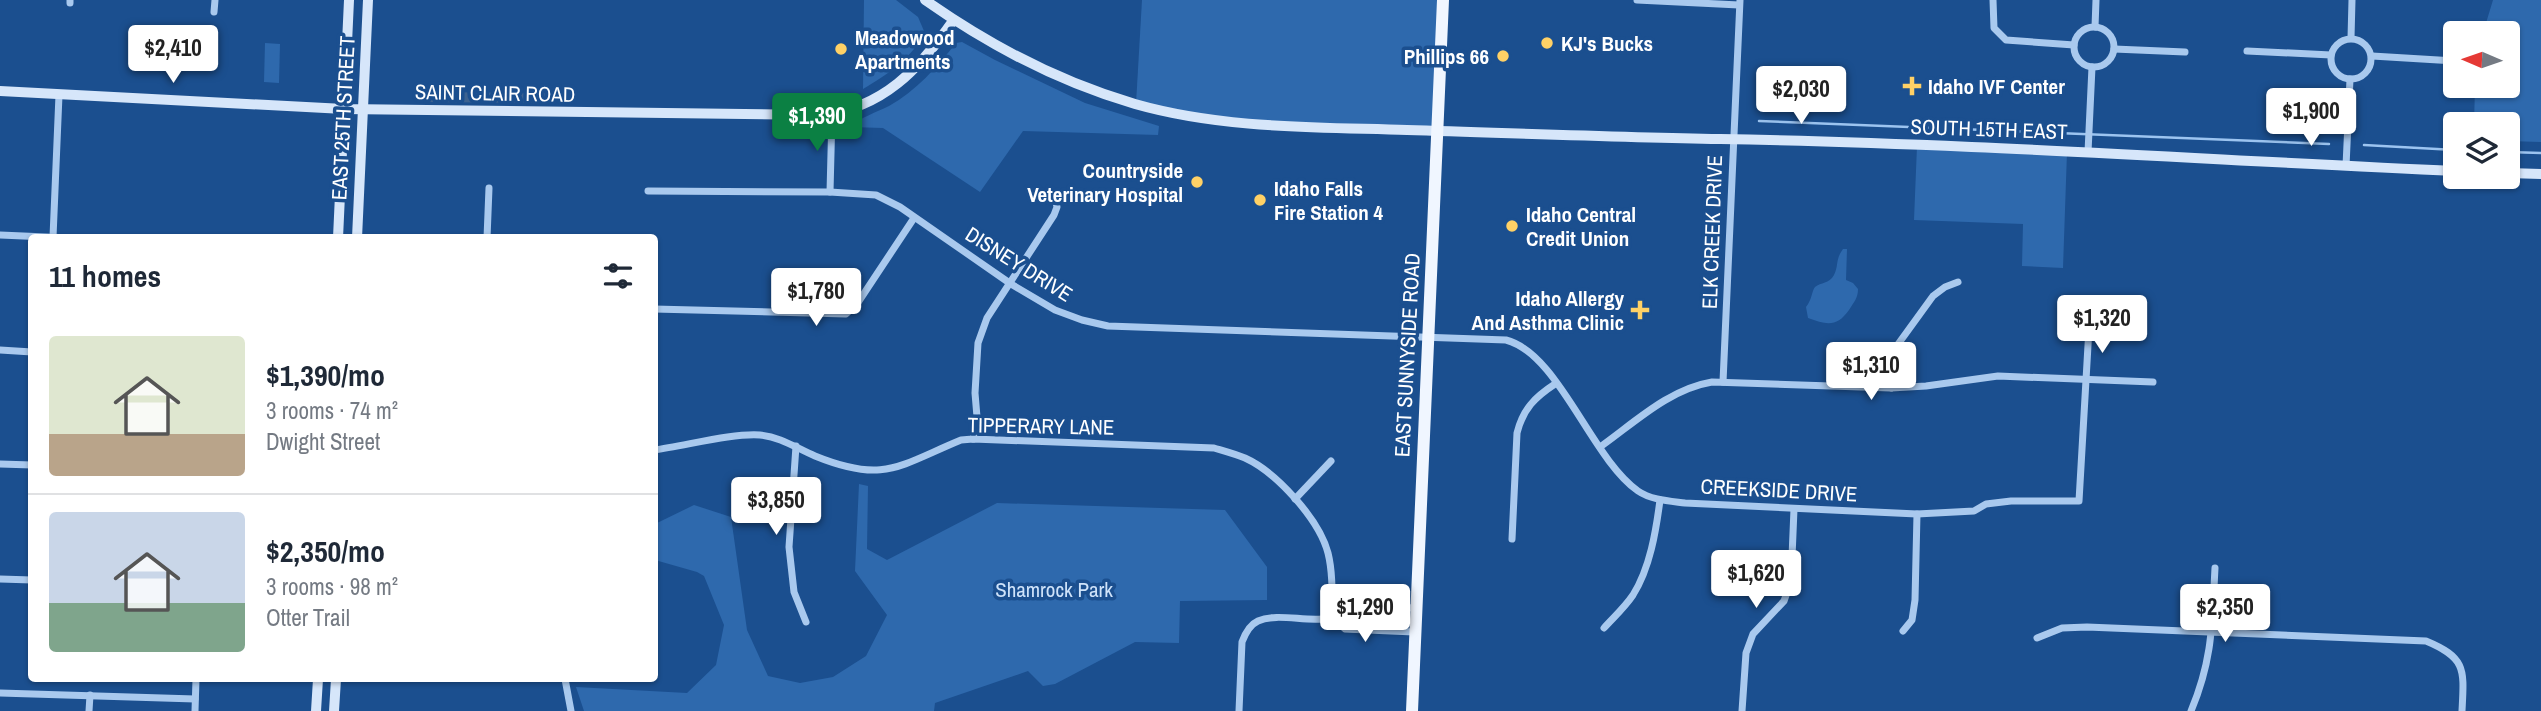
<!DOCTYPE html>
<html lang="en">
<head>
<meta charset="utf-8">
<style>
	body { margin:0; font-family:"Archivo Narrow",sans-serif; background:#f2f2f3; color:#1f2937; height:100vh; display:flex; flex-direction:column; font-size:26px; white-space:nowrap }
	* { box-sizing:border-box; margin:0 }
	p { font-size:23px; color:#747a83 }
	.icon { flex:none; width:38px; height:38px; fill:none; stroke:currentColor; stroke-width:2; stroke-linecap:round; stroke-linejoin:round }
	.map { position:relative; flex:1; overflow:hidden }
	.details { position:absolute; left:28px; top:234px; width:630px; height:448px; display:flex; flex-direction:column; background:#fff; border-radius:7px; box-shadow:0 2px 5px #0004 }
	.details>* { flex:none }
	.needle { width:46px; rotate:272deg }
	.fabs { position:absolute; left:2443px; top:21px; display:grid; gap:14px }
	.fabs a { display:grid; place-items:center; width:77px; height:77px; border-radius:7px; background:#fff; box-shadow:0 2px 5px #0004; font-size:35px }
	.price { position:absolute; translate:-50% -60px; padding:0 16px; border-radius:7px; background:#fff; color:#222; font-size:23px; line-height:46px; filter:drop-shadow(0 2px 4px #0008) }
	.price::after { content:''; position:absolute; left:50%; top:42px; width:21px; height:16px; margin-left:-10px; background:inherit; clip-path:polygon(0 0,100% 0,50% 100%) }
	.price.active { background:#0b8043; color:#fff }
	ul { padding:0; list-style:none }
	li { display:flex; align-items:center; gap:21px; height:175px; padding:0 21px }
	li+li { border-top:2px solid #e0e1e3 }
	li span { display:grid; place-items:center; flex:none; width:196px; height:140px; border-radius:7px; color:#555 }
	li>.icon { margin-inline-start:auto }
	span .icon { width:84px; height:84px; fill:#fffc; stroke-width:1 }
	li b { font-size:30px }
	h2 { display:flex; justify-content:space-between; align-items:center; height:84px; padding:0 21px; font-size:30px }
	.map>svg:first-child { display:block }
</style>
</head>
<body>
<div class="map">
<svg width="2541" height="711" viewBox="0 0 2541 711">
	<rect width="100%" height="100%" fill="#1b4f8f"/>
	<g fill="#2e69ad">
		<path d="M864,0H896L918,17L924,31C915,57 885,76 863,89Z"/>
		<path d="M1142,0H1443L1437,131L1226,122L1136,104Z"/>
		<path d="M2493,0H2541V142L2508,141V124H2474L2475,86H2508V33H2483Z"/>
		<path d="M962,42L995,60L1085,103L1159,126L1158,135L1023,131L980,192L883,128L850,127C861,117 875,113 889,106C916,91 937,67 956,43Z"/>
		<path d="M265,43L280,44L279,83L264,82Z"/>
		<path d="M1917,146L2067,152L2063,268L2022,266L2023,224L1914,220Z"/>
		<path d="M1843,249H1847L1846,280L1853,283L1858,289C1858,298 1854,302 1849,310C1837,327 1827,325 1808,318L1806,307C1812,300 1812,290 1815,287C1821,282 1829,284 1834,275C1839,265 1835,260 1843,249Z"/>
		<path d="M859,484L868,486L867,549L887,560L997,503L1225,510L1267,567V600L1180,601L1179,643L1135,642L1055,684L1043,686L1028,671L935,703L934,711H584L576,687L687,693L716,665L724,625L704,576L697,572L655,560V524L694,505L731,517L747,630L768,676L800,683L833,677L866,656L887,615L855,571Z"/>
	</g>
	<g fill="none" stroke-linecap="round" stroke-linejoin="round">
		<g stroke="#9cc4f0" stroke-width="2.5">
			<path d="M1759,121L2329,144"/>
			<path d="M2364,145L2455,150"/>
			<path d="M2508,152L2541,153"/>
		</g>
		<path stroke="#3c6290" stroke-width="10" d="M423,97L551,98"/>
		<g stroke="#a9c9ee" stroke-width="7">
			<path d="M1637,0L1739,5"/>
			<path d="M1993,0L1994,28L2006,40L2074,45"/>
			<path d="M70,3V0"/>
			<path d="M214,12L215,0"/>
			<path d="M2095,27L2096,0"/>
			<circle cx="2094" cy="47" r="20"/>
			<path d="M2351,38L2352,0"/>
			<circle cx="2351" cy="59" r="20"/>
			<path d="M2114,49L2185,52"/>
			<path d="M2247,51L2331,55"/>
			<path d="M2372,56L2455,61"/>
			<path d="M2088,152L2092,67"/>
			<path d="M2346,166L2350,79"/>
			<path d="M648,191L830,192L876,195L900,207L1011,284L1055,310L1082,320L1108,326L1506,340C1559,354 1591,458 1638,491C1651,500 1670,501 1685,503L1917,514L1974,511L1986,504L2011,501H2079L2089,328"/>
			<path d="M830,192L832,114"/>
			<path d="M0,235L70,238"/>
			<path d="M53,237L59,95"/>
			<path d="M487,238L489,188"/>
			<path d="M654,309L846,314L857,304L914,218"/>
			<path d="M0,350L32,352"/>
			<path d="M1723,382L1740,0"/>
			<path d="M1891,388L1892,361L1896,347L1933,296L1945,287L1958,282"/>
			<path d="M973,439L977,417L975,393L978,343L987,318L1054,215L1057,207L1055,198"/>
			<path d="M796,446L789,547L794,592L806,622"/>
			<path d="M1600,447C1634,423 1669,389 1712,382L1891,388L1926,386L1998,376L2153,382"/>
			<path d="M654,450C685,446 732,433 760,435C781,437 796,448 815,456C884,484 898,466 961,440L973,439L1214,448C1224,451 1235,454 1245,458C1276,472 1319,519 1328,553C1333,573 1332,596 1332,617"/>
			<path d="M0,464L32,465"/>
			<path d="M1295,499L1331,461"/>
			<path d="M1512,539L1517,433C1523,409 1535,397 1555,384"/>
			<path d="M0,579L32,580"/>
			<path d="M1332,617L1345,629L1414,632"/>
			<path d="M1604,628C1614,617 1625,607 1633,595C1650,568 1656,531 1660,500"/>
			<path d="M1903,631L1912,620L1915,600L1917,514"/>
			<path d="M2037,638L2062,628L2087,627L2426,641C2467,658 2464,670 2462,711"/>
			<path d="M565,679L571,711"/>
			<path d="M0,693L195,699"/>
			<path d="M89,711L90,695"/>
			<path d="M195,711L196,679"/>
			<path d="M1239,711L1242,642C1245,634 1249,625 1258,621C1276,613 1302,621 1322,619C1332,618 1333,613 1340,610C1354,603 1399,608 1416,608"/>
			<path d="M1742,711L1746,653L1753,634L1784,601L1791,581L1794,509"/>
			<path d="M2191,711C2213,659 2212,623 2215,568"/>
		</g>
		<g stroke="#d6e6fa" stroke-width="10">
			<path d="M925,0C989,45 1059,82 1135,104C1223,129 1316,127 1407,130C1511,133 1615,137 1720,139C1965,143 2210,160 2455,171"/>
			<path d="M0,91L344,109L822,115C883,108 919,69 953,21"/>
			<path d="M2508,173L2541,174"/>
			<path d="M338,238L349,0"/>
			<path d="M357,238L368,0"/>
			<path d="M316,711L318,679"/>
			<path d="M334,711L336,679"/>
		</g>
		<path stroke="#f0f6ff" stroke-width="12" d="M1412,711L1443,0"/>
	</g>
	<g fill="#ffd166" stroke="#1b4f8f" stroke-width="2.5">
		<circle cx="1547" cy="43" r="7"/>
		<circle cx="841" cy="49" r="7"/>
		<circle cx="1503" cy="56" r="7"/>
		<path d="M1908.5 75.5h7v7h7v7h-7v7h-7v-7h-7v-7h7z"/>
		<circle cx="1197" cy="182" r="7"/>
		<circle cx="1260" cy="200" r="7"/>
		<circle cx="1512" cy="226" r="7"/>
		<path d="M1636.5 299.5h7v7h7v7h-7v7h-7v-7h-7v-7h7z"/>
	</g>
	<g text-anchor="middle" dominant-baseline="central" stroke-width="7" stroke-linejoin="round" paint-order="stroke">
		<g font-size="21" font-weight="bold" fill="#fff" stroke="#1b4f8f" text-anchor="start">
			<text x="855" y="37">Meadowood<tspan x="855" dy="24">Apartments</tspan></text>
			<text x="1561" y="43">KJ's Bucks</text>
			<text x="1489" y="56" text-anchor="end">Phillips 66</text>
			<text x="1928" y="86">Idaho IVF Center</text>
			<text x="1183" y="170" text-anchor="end">Countryside<tspan x="1183" dy="24">Veterinary Hospital</tspan></text>
			<text x="1274" y="188">Idaho Falls<tspan x="1274" dy="24">Fire Station 4</tspan></text>
			<text x="1526" y="214">Idaho Central<tspan x="1526" dy="24">Credit Union</tspan></text>
			<text x="1624" y="298" text-anchor="end">Idaho Allergy<tspan x="1624" dy="24">And Asthma Clinic</tspan></text>
		</g>
		<g font-size="21" fill="#fff" stroke="#1b4f8f">
			<text transform="translate(495 93) rotate(1)">SAINT CLAIR ROAD</text>
			<text transform="translate(343 118) rotate(-87)">EAST 25TH STREET</text>
			<text transform="translate(1989 129) rotate(2)">SOUTH 15TH EAST</text>
			<text transform="translate(1712 232) rotate(-88)">ELK CREEK DRIVE</text>
			<text transform="translate(1019 264) rotate(32)">DISNEY DRIVE</text>
			<text transform="translate(1407 355) rotate(-87)">EAST SUNNYSIDE ROAD</text>
			<text transform="translate(1041 426) rotate(1)">TIPPERARY LANE</text>
			<text transform="translate(1779 490) rotate(3)">CREEKSIDE DRIVE</text>
		</g>
		<g font-size="21" fill="#cfe3fa" stroke="#1b4f8f">
			<text x="1054" y="589">Shamrock Park</text>
		</g>
	</g>
</svg>
<div class="fabs">
<a><svg class="needle" viewBox="-14 -14 28 28"><path d="M0-13l5 13h-10z" fill="#e53935"/><path d="M0 13l5-13h-10z" fill="#747a83"/></svg></a>
<a><svg class="icon" aria-label="layers" viewBox="0 0 24 24"><path d="M12 4l9 5-9 5-9-5zM3 14l9 5 9-5"/></svg></a>
</div>
<b class="price" style="left:173px;top:85px">$2,410</b>
<b class="price" style="left:1801px;top:126px">$2,030</b>
<b class="price" style="left:2311px;top:148px">$1,900</b>
<b class="price active" style="left:817px;top:153px">$1,390</b>
<b class="price" style="left:816px;top:328px">$1,780</b>
<b class="price" style="left:2102px;top:355px">$1,320</b>
<b class="price" style="left:1871px;top:402px">$1,310</b>
<b class="price" style="left:776px;top:537px">$3,850</b>
<b class="price" style="left:1756px;top:610px">$1,620</b>
<b class="price" style="left:1365px;top:644px">$1,290</b>
<b class="price" style="left:2225px;top:644px">$2,350</b>
<section class="details">
<h2>11 homes<svg class="icon" aria-label="filters" viewBox="0 0 24 24"><path d="M4 7h16M4 17h16"/><circle cx="9" cy="7" r="2"/><circle cx="15" cy="17" r="2"/></svg></h2>
<ul>
<li><span style="background:linear-gradient(#dfe7d0 70%,#b9a48a 0)"><svg class="icon" aria-label="home" viewBox="0 0 24 24"><path d="M3 11l9-7 9 7M6 9v11h12V9"/></svg></span><div><b>$1,390/mo</b><p>3 rooms · 74 m²</p><p>Dwight Street</p></div></li>
<li><span style="background:linear-gradient(#c9d6e8 65%,#7fa58c 0)"><svg class="icon" aria-label="home" viewBox="0 0 24 24"><path d="M3 11l9-7 9 7M6 9v11h12V9"/></svg></span><div><b>$2,350/mo</b><p>3 rooms · 98 m²</p><p>Otter Trail</p></div></li>
</ul>
</section>
</div>
</body>
</html>
